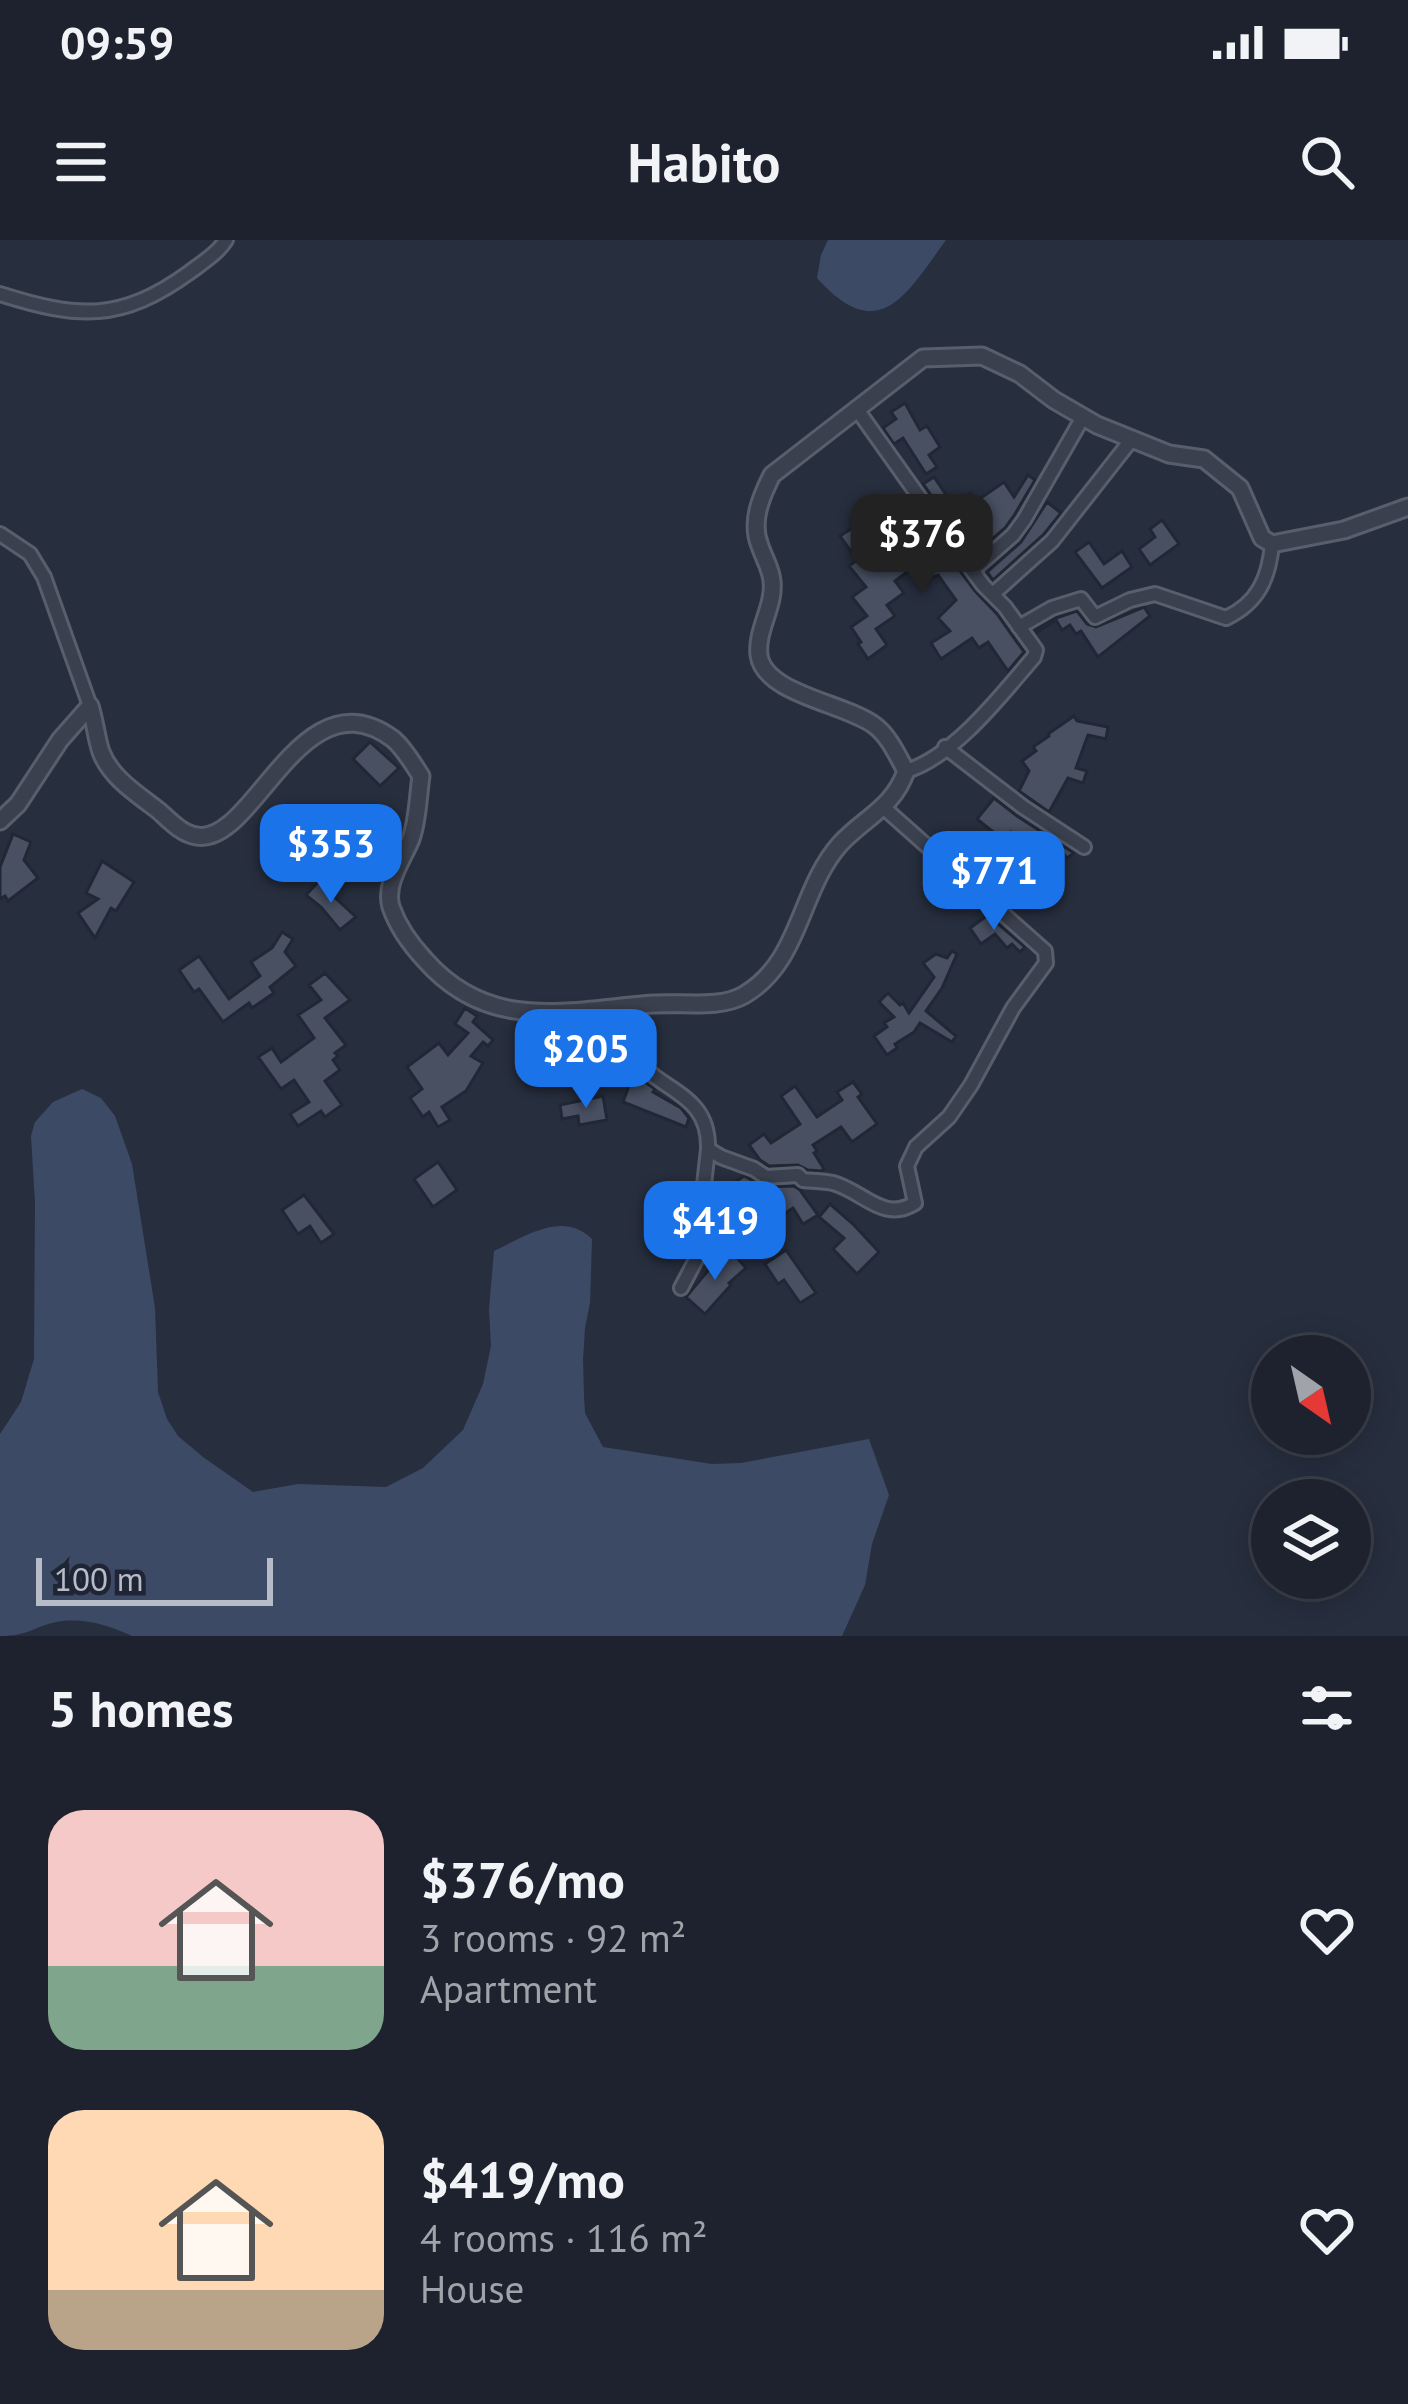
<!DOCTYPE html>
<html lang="en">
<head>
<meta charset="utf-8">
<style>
	body { margin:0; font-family:"PT Sans",sans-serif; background:#252a36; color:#f1f3f6; height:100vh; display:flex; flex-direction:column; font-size:45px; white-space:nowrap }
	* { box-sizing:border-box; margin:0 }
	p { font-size:39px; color:#a0a4aa }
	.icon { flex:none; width:66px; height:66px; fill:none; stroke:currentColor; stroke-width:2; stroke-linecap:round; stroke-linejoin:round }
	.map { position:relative; height:1396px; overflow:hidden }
	.side { display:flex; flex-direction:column; background:#1d222e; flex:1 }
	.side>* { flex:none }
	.needle { width:78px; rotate:146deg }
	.fabs { position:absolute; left:1251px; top:1095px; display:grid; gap:24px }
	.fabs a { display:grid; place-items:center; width:120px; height:120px; border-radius:50%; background:#1d222e; box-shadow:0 6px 30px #0003,0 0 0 3px #3b3f4a; font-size:60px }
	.scale { position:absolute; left:36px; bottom:30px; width:237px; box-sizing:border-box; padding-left:12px; border:6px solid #b7bcc9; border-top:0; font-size:33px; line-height:42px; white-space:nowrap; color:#b7bcc9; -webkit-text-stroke:9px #1f2534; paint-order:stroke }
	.price { position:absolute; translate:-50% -102px; padding:0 27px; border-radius:24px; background:#1a73e8; color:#fff; font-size:39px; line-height:78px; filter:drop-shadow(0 3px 6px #0008) }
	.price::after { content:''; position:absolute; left:50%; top:72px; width:36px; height:27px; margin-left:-18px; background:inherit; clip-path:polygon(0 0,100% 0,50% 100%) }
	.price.selected { background:#222; color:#fff }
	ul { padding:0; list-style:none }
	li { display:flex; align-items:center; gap:36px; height:300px; padding:0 48px }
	li span { display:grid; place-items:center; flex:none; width:336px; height:240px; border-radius:36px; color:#555 }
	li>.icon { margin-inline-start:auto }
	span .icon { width:144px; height:144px; fill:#fffc; stroke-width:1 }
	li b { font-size:51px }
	h2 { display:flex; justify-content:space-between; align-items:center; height:144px; padding:0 48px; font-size:51px }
	.status { display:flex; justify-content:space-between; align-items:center; height:84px; padding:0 60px; background:#1d222e; direction:ltr }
	.status svg { height:33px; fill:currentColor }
	header { display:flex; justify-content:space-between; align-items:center; height:156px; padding:0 48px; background:#1d222e; font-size:54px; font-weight:600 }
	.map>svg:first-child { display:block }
</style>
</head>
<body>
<div class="status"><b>09:59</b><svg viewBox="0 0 49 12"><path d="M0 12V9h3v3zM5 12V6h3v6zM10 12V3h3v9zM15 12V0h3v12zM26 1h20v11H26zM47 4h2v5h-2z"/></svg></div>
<header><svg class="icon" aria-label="menu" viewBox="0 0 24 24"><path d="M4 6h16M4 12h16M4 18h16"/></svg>Habito<svg class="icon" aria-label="search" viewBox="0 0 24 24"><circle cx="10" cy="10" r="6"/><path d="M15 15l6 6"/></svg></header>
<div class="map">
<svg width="1408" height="1396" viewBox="0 0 1408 1396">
	<rect width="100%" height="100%" fill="#272e3e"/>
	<g fill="#3d4a66">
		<path d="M828,0H946C906,55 879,107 817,38L821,15Z"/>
		<path d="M82,849L101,858L115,876L132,924L155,1068L158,1152L167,1179L178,1196L203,1217L253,1252L298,1244L386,1247L423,1228L463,1190L483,1144L491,1106L489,1069L494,1011C525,996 563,970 592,999L590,1063L585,1088L583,1120L584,1157L585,1173L603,1207L712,1224L741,1223L869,1199L889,1255L872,1304L865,1345L842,1396H132C108,1385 83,1377 56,1382C33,1387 28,1396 0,1396V1194L21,1162L34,1119L35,963L31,896L35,882L53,862Z"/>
	</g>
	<g fill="#485062" stroke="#212735" stroke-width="3">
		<path d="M905,163L920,190L927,186L940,207L929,215L937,227L926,234L903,198L894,204L883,188L896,179L891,172Z"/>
		<path d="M1028,235L1035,240L1015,274L1005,288L974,315L923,244L934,237L953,265L970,253L975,262L1004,242L1014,257Z"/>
		<path d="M1047,262L1061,273L1044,294L993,340L987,332L1021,302Z"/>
		<path d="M1162,280L1179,304L1150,325L1139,309L1155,297L1150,289Z"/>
		<path d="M857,285L863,294L871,288L886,310L909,295L916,305L932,293L975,351L997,374L1024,412L1008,431L988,402L979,408L972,398L941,419L931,403L950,391L938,378L956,360L938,335L934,337L923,320L895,341L904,353L887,365L895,376L876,389L887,405L868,419L858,404L861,402L851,387L867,376L852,357L866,347L849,326L857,320L840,296Z"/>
		<path d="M1089,302L1104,324L1122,311L1132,327L1102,348L1075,312Z"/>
		<path d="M1144,367L1150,376L1098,417L1081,391L1076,394L1070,385L1062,390L1056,380L1036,393L1035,390L1056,378L1077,371L1087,384L1096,387Z"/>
		<path d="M1074,476L1077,481L1108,487L1106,499L1088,495L1076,528L1087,531L1083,543L1068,538L1049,572L1019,551L1029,531L1022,521L1036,511L1033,507L1049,496L1048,494Z"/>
		<path d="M370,502L399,528L380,546L353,519Z"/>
		<path d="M994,558L1017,576L1074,613L1067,618L1060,610L1051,623L1046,619L1026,645L1016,638L1036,611L1011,592L980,615L973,606L992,591L977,579Z"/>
		<path d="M13,594L31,602L24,620L38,638L8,661L5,656L0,659V627Z"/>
		<path d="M102,621L134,642L116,671L111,668L95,698L78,673L98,659L86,653Z"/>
		<path d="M318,642L356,677L340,690L321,667L306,655Z"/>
		<path d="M988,675L1025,707L1020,712L1012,704L1007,708L995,694L981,704L970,688Z"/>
		<path d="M282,692L293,699L285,712L296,726L270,747L274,753L252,768L249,763L223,782L199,749L194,752L179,730L199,716L229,759L260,736L251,722L272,708Z"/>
		<path d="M952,711L957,714L942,748L926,771L956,796L952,802L920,783L914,792L895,804L897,808L887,815L874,796L887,787L884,783L894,777L879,762L888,753L900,765L903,763L909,773L934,737L923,723L936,714L947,718Z"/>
		<path d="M325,733L350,760L325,778L346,805L335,813L338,816L333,820L340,830L325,841L342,865L325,877L321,871L298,886L290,874L309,862L294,840L281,849L258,817L272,808L281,822L314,798L298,775L321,760L309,745Z"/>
		<path d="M465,768L477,776L473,782L493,800L488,806L483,802L471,816L483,823L466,851L442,867L450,880L438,887L429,872L423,877L410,858L422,849L407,827L439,803L448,815L468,793L455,784Z"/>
		<path d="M620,802L626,826L589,835L588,832L576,835L570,815Z"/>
		<path d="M632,837L645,842L655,849L653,852L681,868L689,878L686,887L623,862Z"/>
		<path d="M853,842L862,854L858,857L877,884L852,902L841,887L813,905L817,911L814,913L824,929L821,931L808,930L798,925L769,926L760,920L749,905L764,894L771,903L800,884L781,856L795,846L817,877L842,860L837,852Z"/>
		<path d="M603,856L607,880L579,885L578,876L562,879L560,865Z"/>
		<path d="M438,922L457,950L433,967L414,939Z"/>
		<path d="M744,936L765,947L794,946L800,950L818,975L803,984L793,968L767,985L765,981L749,991L739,975L735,977L723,959L733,953L729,946Z"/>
		<path d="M304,955L334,994L321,1003L310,986L298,994L282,970Z"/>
		<path d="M830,964L853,984L879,1012L857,1034L833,1009L844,998L819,977Z"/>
		<path d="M786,1010L816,1053L800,1063L784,1040L778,1044L765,1024Z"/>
		<path d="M733,1013L746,1028L729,1043L731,1045L705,1074L686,1057L711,1027L713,1029Z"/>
	</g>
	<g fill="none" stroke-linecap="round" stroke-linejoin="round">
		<g stroke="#585e6c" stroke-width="18">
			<g id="minor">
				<path d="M0,54C79,79 121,82 190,32C203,22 217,14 226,0"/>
				<path d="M856,168L942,289L983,345L1005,367L1036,410L1034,417C1002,454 954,517 906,531"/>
				<path d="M0,294L30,314L44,337L90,466"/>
				<path d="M973,330L1013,295L1024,280L1083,177"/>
				<path d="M994,353L1052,301L1132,199"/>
				<path d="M1019,387L1052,368L1081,359L1095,377L1130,360L1155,354L1226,378C1258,363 1269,338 1272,304"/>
				<path d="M945,507L1023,567L1084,607"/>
				<path d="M635,766C633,778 629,793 632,805C644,852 710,845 708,909L721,917L754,929L766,937L798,935L803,940C812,941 823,941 833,943C863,951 883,983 915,963L907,926L916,907L949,877L971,845L1013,768L1046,723L1045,711L883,567"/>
				<path d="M681,1048L708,997L703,954L708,909"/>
			</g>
		</g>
		<g stroke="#585e6c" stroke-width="21">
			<g id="tertiary">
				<path d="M90,466C95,481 96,497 101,512C111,538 137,554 159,571C170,581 182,594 197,596C254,606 301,431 393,499C404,508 413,524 421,536C418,556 418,580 411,599C403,619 384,644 391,667C398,687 411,705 425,720C490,794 569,770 654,764C682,762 720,769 744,755C801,722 799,650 840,604C865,577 893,568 906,531C897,515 889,496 874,485C844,463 764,454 759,415C756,390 775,366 772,341C771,329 764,318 760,306C750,282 761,257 772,235L923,118L982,116L1020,134L1054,160L1097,185L1169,214L1204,219L1240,248L1262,298L1272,304L1344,290L1408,267"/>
				<path d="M0,581L18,564L60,500L90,466"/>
			</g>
		</g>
		<use href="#minor" stroke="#3a404e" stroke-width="12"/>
		<use href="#tertiary" stroke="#3a404e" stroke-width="15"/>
	</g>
</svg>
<div class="fabs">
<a><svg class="needle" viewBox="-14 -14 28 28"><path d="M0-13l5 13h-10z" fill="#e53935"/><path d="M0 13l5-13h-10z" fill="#a0a4aa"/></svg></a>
<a><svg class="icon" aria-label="layers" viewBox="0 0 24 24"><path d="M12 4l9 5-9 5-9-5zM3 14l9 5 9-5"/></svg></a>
</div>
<div class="scale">100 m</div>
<b class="price selected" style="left:922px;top:356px">$376</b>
<b class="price" style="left:331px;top:666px">$353</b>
<b class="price" style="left:994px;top:693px">$771</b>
<b class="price" style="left:586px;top:871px">$205</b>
<b class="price" style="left:715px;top:1043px">$419</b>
</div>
<section class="side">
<h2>5 homes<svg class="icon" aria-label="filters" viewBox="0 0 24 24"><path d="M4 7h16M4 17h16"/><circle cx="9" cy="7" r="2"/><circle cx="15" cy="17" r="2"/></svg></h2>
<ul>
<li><span style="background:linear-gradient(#f6c9c9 65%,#7fa58c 0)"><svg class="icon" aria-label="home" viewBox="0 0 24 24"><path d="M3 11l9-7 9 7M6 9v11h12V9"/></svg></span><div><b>$376/mo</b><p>3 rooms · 92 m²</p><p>Apartment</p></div><svg class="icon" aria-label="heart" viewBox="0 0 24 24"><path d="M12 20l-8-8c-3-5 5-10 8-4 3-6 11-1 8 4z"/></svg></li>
<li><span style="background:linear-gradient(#ffd9b3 75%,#b9a48a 0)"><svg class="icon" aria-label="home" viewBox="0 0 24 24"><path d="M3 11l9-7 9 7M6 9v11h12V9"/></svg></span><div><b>$419/mo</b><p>4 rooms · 116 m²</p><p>House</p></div><svg class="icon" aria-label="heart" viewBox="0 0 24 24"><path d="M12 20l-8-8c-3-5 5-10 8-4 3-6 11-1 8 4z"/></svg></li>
</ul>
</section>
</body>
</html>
